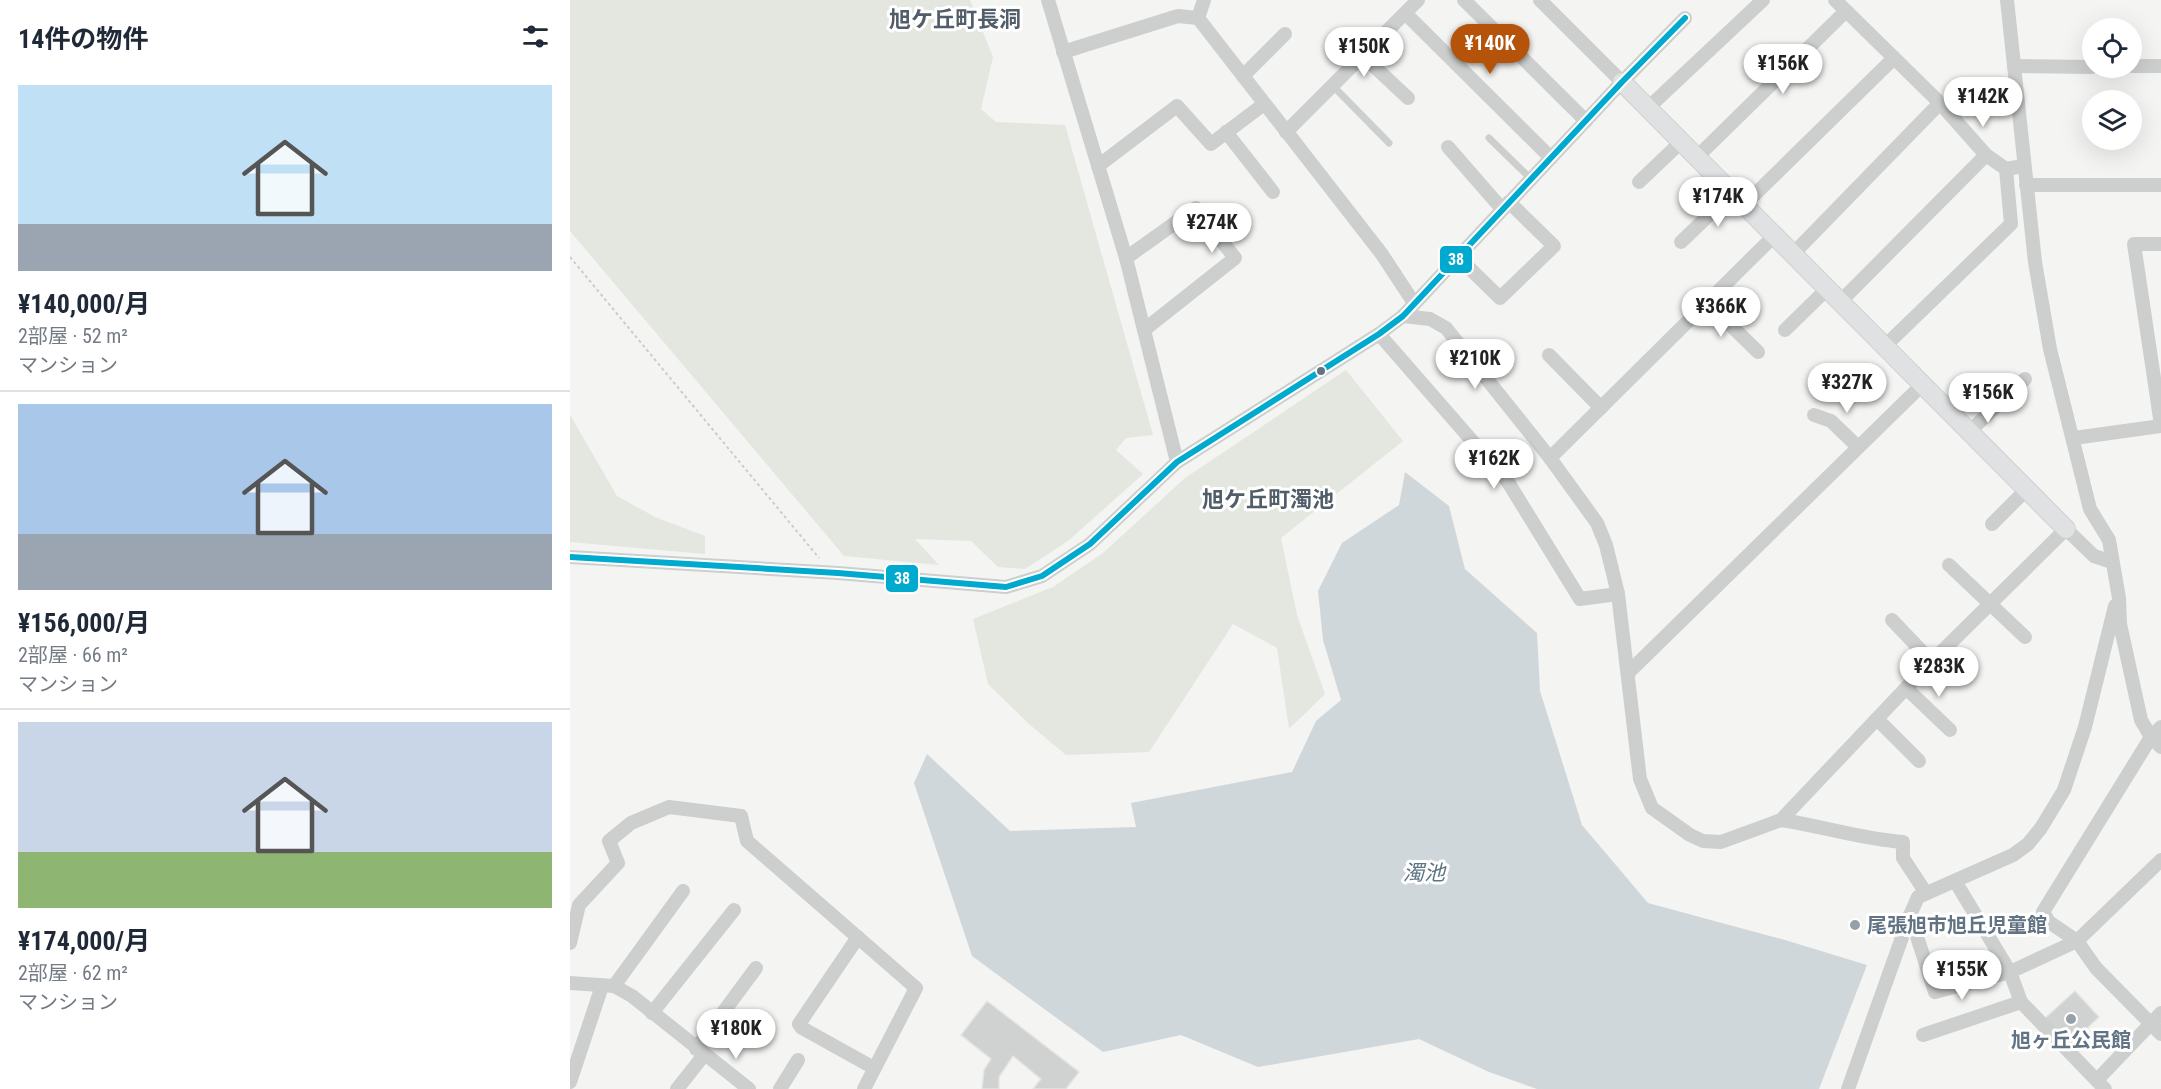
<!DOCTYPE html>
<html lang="ja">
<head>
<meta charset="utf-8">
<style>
	body { margin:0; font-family:"Roboto Condensed","Noto Sans JP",sans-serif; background:#f2f2f3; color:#1f2937; height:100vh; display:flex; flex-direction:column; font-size:22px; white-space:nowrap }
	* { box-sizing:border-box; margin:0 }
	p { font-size:20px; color:#747a83 }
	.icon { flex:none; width:33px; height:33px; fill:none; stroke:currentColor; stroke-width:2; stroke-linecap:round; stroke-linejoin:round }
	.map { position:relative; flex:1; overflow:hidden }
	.side { display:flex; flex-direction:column; background:#fff; width:570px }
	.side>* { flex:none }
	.buttons { position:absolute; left:1512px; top:18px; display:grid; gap:12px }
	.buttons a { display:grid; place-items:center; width:60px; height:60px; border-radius:50%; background:#fff; box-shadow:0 6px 24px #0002; font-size:30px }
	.price { position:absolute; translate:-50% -51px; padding:0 14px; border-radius:21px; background:#fff; color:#222; font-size:20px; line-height:39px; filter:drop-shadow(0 2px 3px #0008) }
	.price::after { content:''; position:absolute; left:50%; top:36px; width:18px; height:14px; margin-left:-9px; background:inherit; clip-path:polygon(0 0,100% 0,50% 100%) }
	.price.on { background:#b45309; color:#fff }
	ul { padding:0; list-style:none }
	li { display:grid; align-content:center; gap:12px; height:318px; padding:0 18px }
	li+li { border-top:2px solid #e0e1e3 }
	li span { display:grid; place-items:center; height:186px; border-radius:0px; color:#555 }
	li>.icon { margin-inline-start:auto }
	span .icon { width:108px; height:108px; fill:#fffc; stroke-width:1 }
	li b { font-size:26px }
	h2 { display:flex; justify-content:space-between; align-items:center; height:72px; padding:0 18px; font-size:26px }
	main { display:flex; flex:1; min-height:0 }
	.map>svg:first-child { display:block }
</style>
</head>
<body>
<main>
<section class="side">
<h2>14件の物件<svg class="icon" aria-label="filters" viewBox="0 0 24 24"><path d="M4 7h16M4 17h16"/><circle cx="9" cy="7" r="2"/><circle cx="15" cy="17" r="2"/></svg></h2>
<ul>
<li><span style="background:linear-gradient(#bfe0f5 75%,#9aa5b1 0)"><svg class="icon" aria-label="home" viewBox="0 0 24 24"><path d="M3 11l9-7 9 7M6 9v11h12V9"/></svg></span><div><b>¥140,000/月</b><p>2部屋 · 52 m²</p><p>マンション</p></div></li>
<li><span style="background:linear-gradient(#a9c7e8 70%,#9aa5b1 0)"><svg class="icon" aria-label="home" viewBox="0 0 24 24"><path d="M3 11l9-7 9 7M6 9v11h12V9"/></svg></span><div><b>¥156,000/月</b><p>2部屋 · 66 m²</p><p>マンション</p></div></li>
<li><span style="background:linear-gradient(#c9d6e8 70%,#8fb573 0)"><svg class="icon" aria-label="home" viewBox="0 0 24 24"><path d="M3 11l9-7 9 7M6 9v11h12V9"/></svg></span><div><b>¥174,000/月</b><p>2部屋 · 62 m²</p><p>マンション</p></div></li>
</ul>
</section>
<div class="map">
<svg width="1591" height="1089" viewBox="0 0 1591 1089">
	<rect width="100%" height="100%" fill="#f4f4f2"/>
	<g fill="#e3e7e0">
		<path d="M0,0H400L423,57L411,109L426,122L495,125L583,435L556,438L546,450L573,474L498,541L455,569L428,567L401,541L345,539L369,565L274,556L0,231Z"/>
		<path d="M776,370L833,441L711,538L727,615L755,694L719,729L707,648L663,624L579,752L496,755L459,724L418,684L403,619L483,587L533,553L615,478Z"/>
		<path d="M0,415L47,496L85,517L135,536V554L0,542Z"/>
	</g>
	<path fill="#d0d7da" d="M835,472L879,506L895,569L967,633L970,691L1012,825L1078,903L1215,940L1297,965L1249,1089H967L919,1072L849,1039L688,1067L611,1035L533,1052L402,956L344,783L357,754L440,831L566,827L561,803L722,772L746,721L771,700L753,640L748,591L772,543L829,505Z"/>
	<g fill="#d0d1d1" stroke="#e4e4e2" stroke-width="1.5">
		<path d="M1505,991L1529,1017L1497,1047L1473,1020Z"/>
		<path d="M417,1001L509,1072L496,1089H463L471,1079L443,1056L429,1077V1089H412L414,1070L421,1059L391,1035Z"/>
	</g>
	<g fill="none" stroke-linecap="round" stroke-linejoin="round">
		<g stroke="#cfd1d2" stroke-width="20">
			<path id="secondary" d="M1052,82L1496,529"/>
		</g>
		<path stroke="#cbcccc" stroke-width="2" stroke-dasharray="3 3" stroke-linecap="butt" d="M0,257L249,558"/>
		<g stroke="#cdcfcf" stroke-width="7">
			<path d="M764,87L819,143"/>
			<path d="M919,138L961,179"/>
		</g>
		<g stroke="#cdcfcf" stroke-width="14">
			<path d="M478,0L556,258L607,462"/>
			<path d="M894,0L1016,121"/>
			<path d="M970,0L1052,82"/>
			<path d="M1265,0L1370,103L1416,155L1436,169L1453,166"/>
			<path d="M1437,0L1465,262L1480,349L1520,509L1539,540L1549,598L1550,624L1571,720L1581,737L1591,747"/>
			<path d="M836,14L981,158"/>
			<path d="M628,18L634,0"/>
			<path d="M493,52L608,16L628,18L811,253L844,303"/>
			<path d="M793,56L838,98"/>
			<path d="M1444,66L1522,67"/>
			<path d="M1562,66H1591"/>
			<path d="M673,76L715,34"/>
			<path d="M1078,108L1193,0"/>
			<path d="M656,132L703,192"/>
			<path d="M716,132L848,0"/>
			<path d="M878,147L932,209"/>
			<path d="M1127,157L1276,11"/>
			<path d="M528,166L607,106L641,144L694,104"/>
			<path d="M1069,182L1112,141"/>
			<path d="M1456,185H1591"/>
			<path d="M1175,204L1324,58"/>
			<path d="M1111,242L1163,192"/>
			<path d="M1591,244H1564L1591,425"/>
			<path d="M1224,253L1370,103"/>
			<path d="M888,257L930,298L984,246L939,202"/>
			<path d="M556,258L626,208L665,258L574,330"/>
			<path d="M1136,301L1188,352"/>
			<path d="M1271,301L1416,155"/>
			<path d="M833,316L860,319L876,328L980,458L1027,523L1036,545L1048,594L1070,779L1082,808L1120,835L1133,841L1151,842L1211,820L1355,668L1496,529L1524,556L1542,562"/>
			<path d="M1215,330L1258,288"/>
			<path d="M809,334L938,482L1010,599L1048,594"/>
			<path d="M1314,347L1441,224L1436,169"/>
			<path d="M979,355L1031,408"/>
			<path d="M1244,415L1261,421L1288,447"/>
			<path d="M1400,431L1455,379"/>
			<path d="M1504,438L1591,426"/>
			<path d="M980,458L1205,235"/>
			<path d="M1422,524L1457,489"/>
			<path d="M0,557L268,573L436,587L472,576L520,544L607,462L809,334L833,316L1052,82L1115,18"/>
			<path d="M1379,565L1455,637"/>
			<path d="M1322,620L1361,661"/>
			<path d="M1058,673L1353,384"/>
			<path d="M1336,688L1380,730"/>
			<path d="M1307,719L1349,761"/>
			<path d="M1591,727L1581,737L1473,912L1479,922L1507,941L1526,968L1591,1034"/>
			<path d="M1211,820C1252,826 1292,839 1333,842V858L1356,893"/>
			<path d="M1385,881L1440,972L1451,1002L1535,1089"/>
			<path d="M1340,915L1365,992L1440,972L1507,941L1591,860"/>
			<path d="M288,937L229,1024L232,1028L304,1068"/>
			<path d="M0,943L9,905L48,863L39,841L61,823L99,807L171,816L177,841L346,988L294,1089"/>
			<path d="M0,983L44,986L62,996L179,1089"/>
			<path d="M44,986L113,891"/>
			<path d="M82,1013L164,910"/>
			<path d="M1353,1035L1451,1002"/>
			<path d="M126,1049L186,968"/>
			<path d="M1527,1080L1591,1013"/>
			<path d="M0,1082L32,986"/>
			<path d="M107,1089L134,1055"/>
			<path d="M210,1089L228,1060"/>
			<path d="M1278,1089L1340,915L1348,897L1443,855L1458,844L1471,828L1494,790L1515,727L1545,606"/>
		</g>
		<use href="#secondary" stroke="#e0e1e2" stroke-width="18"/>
		<g stroke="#fff" stroke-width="10">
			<path id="bus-1" d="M0,557L268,573L436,587L472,576L520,544L607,462L809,334L833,316L1052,82L1115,18"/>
		</g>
		<use href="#bus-1" stroke="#00a9ce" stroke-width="6"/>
	</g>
	<circle fill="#627384" stroke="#fff" stroke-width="2" cx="751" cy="371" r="5"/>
	<g fill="#95a0aa" stroke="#fff" stroke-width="2">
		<circle cx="1285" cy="925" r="6"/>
		<circle cx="1501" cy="1019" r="6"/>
	</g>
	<g text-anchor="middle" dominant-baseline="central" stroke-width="6" stroke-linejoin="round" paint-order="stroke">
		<g font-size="20" font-weight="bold" fill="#627384" stroke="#fff" text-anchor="start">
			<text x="1297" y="925">尾張旭市旭丘児童館</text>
			<text x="1501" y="1040" text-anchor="middle">旭ヶ丘公民館</text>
		</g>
		<g font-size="21" font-style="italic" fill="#5e7682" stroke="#fff">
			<text x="854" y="873">濁池</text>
		</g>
		<g font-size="22" font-weight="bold" fill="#515d69" stroke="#fff">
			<text x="385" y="19">旭ケ丘町長洞</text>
			<text x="698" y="499">旭ケ丘町濁池</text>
		</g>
	</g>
	<g stroke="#fff" stroke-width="2">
		<rect x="869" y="245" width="34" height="29" rx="6" fill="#00a9ce"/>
		<rect x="315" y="564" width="34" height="29" rx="6" fill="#00a9ce"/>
	</g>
	<g font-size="16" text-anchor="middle" font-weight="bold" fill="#fff">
		<text x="886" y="265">38</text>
		<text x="332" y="584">38</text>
	</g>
</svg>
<div class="buttons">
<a><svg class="icon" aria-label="locate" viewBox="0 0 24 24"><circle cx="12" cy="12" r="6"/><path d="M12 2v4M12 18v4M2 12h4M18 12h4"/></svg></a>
<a><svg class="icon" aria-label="layers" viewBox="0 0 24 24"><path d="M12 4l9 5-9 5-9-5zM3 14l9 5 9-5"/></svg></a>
</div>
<b class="price on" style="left:920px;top:75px">¥140K</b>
<b class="price" style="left:794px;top:78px">¥150K</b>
<b class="price" style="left:1213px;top:95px">¥156K</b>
<b class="price" style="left:1413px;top:128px">¥142K</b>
<b class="price" style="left:1148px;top:228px">¥174K</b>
<b class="price" style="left:642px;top:254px">¥274K</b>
<b class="price" style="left:1151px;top:338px">¥366K</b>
<b class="price" style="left:905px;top:390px">¥210K</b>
<b class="price" style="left:1277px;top:414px">¥327K</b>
<b class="price" style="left:1418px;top:424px">¥156K</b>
<b class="price" style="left:924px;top:490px">¥162K</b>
<b class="price" style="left:1369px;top:698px">¥283K</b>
<b class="price" style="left:1392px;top:1001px">¥155K</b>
<b class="price" style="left:166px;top:1060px">¥180K</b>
</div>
</main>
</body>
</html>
